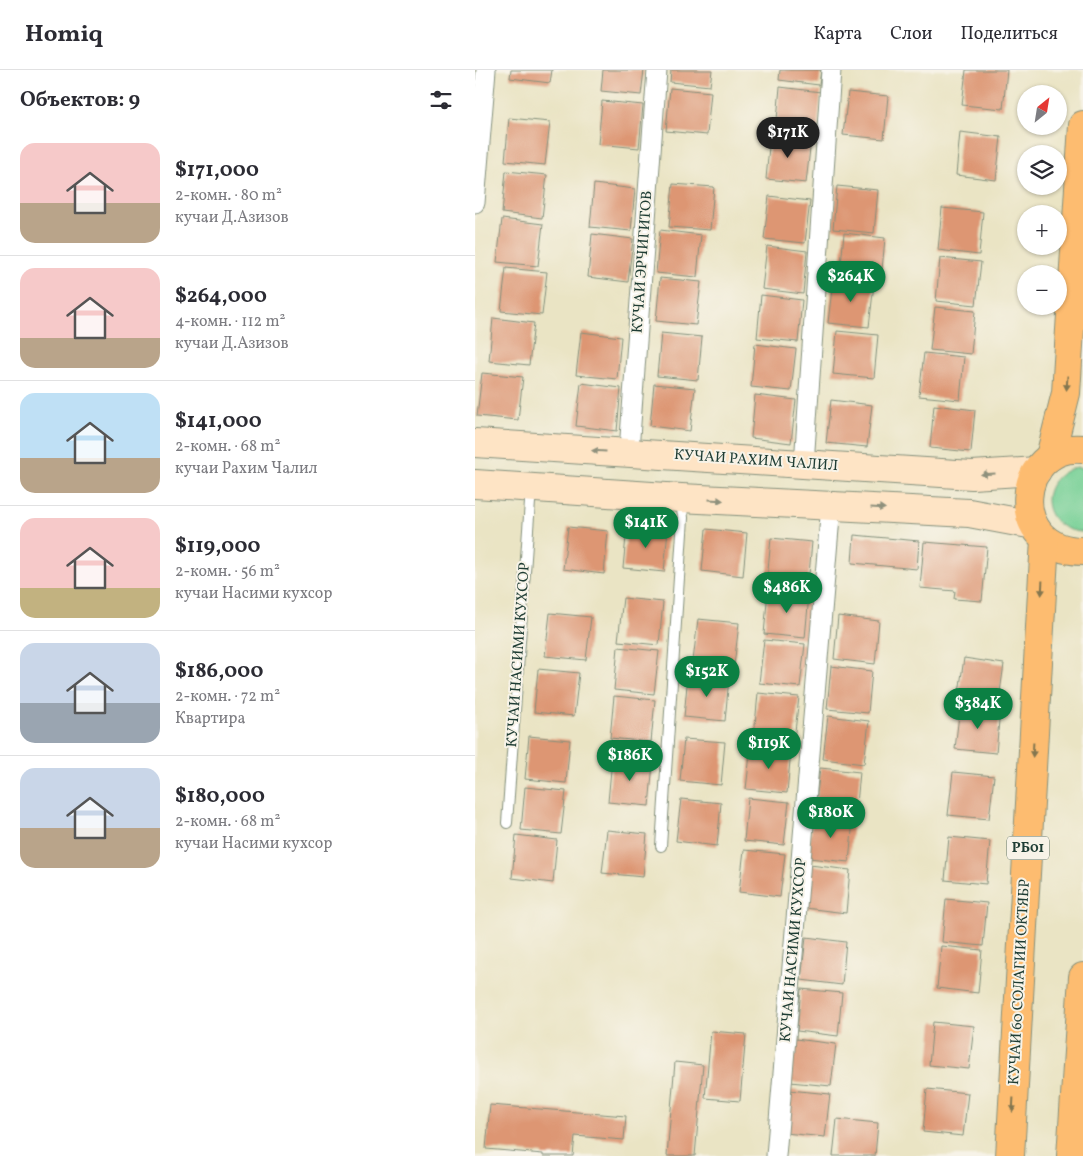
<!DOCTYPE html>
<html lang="ru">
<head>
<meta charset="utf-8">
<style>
	body { margin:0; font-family:Vollkorn,serif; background:#f2f2f3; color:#2b2b33; height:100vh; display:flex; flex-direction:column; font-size:19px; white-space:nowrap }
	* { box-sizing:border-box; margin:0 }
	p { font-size:16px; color:#7c7c81 }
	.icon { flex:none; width:28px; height:28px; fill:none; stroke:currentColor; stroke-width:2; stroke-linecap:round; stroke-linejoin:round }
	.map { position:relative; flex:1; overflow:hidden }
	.sheet { display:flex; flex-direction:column; background:#fff; width:475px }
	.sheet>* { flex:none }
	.needle { width:32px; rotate:30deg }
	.controls { position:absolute; left:542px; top:15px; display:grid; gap:10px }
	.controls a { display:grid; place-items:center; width:50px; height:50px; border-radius:50%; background:#fff; box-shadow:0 1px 4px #0004; font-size:25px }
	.price { position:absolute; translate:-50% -42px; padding:0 11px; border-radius:18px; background:#0b8043; color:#fff; font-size:16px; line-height:32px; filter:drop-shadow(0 1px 2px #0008) }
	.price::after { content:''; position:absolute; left:50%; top:30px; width:15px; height:11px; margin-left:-8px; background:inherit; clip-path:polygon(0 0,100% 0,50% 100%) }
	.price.current { background:#222; color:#fff }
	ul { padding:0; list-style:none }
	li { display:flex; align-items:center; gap:15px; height:125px; padding:0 20px }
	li+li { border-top:1px solid #e1e1e2 }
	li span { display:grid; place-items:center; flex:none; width:140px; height:100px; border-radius:15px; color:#555 }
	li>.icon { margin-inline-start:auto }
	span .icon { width:60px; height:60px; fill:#fffc; stroke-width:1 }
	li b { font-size:21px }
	h2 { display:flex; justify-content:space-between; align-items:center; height:60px; padding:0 20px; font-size:21px }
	header { display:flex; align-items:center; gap:30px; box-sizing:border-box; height:70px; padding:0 25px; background:#fff; border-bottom:1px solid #e1e1e2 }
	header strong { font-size:24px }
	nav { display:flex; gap:28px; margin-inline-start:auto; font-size:18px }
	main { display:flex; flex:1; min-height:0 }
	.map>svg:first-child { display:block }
</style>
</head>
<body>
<header>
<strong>Homiq</strong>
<nav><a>Карта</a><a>Слои</a><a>Поделиться</a></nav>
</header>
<main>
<section class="sheet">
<h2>Объектов: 9<svg class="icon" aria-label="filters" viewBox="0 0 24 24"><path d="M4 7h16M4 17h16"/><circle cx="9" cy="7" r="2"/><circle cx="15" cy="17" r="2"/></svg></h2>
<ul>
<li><span style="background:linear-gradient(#f6c9c9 60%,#b9a48a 0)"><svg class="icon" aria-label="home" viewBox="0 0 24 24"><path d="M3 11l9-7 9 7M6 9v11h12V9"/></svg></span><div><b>$171,000</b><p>2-комн. · 80 m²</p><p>кучаи Д.Азизов</p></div></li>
<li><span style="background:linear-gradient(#f6c9c9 70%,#b9a48a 0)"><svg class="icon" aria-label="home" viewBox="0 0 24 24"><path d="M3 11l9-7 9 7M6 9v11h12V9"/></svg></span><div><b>$264,000</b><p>4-комн. · 112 m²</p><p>кучаи Д.Азизов</p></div></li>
<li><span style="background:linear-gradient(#bfe0f5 65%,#b9a48a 0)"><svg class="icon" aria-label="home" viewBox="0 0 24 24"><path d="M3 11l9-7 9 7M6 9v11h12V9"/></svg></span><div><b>$141,000</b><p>2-комн. · 68 m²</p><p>кучаи Рахим Чалил</p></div></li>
<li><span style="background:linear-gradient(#f6c9c9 70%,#c2b280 0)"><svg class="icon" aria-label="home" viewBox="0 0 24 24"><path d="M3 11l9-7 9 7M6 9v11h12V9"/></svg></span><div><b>$119,000</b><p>2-комн. · 56 m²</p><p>кучаи Насими кухсор</p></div></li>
<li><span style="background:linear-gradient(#c9d6e8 60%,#9aa5b1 0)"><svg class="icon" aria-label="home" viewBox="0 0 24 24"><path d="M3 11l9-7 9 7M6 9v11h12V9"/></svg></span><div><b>$186,000</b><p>2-комн. · 72 m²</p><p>Квартира</p></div></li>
<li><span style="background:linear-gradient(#c9d6e8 60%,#b9a48a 0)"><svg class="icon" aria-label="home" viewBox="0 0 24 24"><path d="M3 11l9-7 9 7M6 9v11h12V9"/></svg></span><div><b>$180,000</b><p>2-комн. · 68 m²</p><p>кучаи Насими кухсор</p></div></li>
</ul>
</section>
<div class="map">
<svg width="608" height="1086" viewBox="0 0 608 1086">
	<rect width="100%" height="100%" fill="#f7f3e8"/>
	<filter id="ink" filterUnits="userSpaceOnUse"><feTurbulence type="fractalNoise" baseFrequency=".02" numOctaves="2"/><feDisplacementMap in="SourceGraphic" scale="10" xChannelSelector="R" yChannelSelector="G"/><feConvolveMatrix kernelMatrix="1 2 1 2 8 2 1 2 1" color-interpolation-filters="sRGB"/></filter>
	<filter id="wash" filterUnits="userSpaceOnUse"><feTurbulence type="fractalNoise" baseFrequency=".0096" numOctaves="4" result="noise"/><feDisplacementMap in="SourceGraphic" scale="20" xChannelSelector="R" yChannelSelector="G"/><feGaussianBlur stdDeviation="1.12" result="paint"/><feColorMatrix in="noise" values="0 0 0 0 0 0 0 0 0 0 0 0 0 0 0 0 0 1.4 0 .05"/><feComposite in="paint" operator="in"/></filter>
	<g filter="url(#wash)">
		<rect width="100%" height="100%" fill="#eae4c4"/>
		<path fill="#77d096" stroke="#4b8665" d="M602,397L608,398V462H606C563,458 560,408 602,397Z"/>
		<g id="blocks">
			<g fill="#dd9673">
				<path d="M36,0H77L75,13L35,8Z"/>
				<path d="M128,0H169L166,25L126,21Z"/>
				<path d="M196,0H237L235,16L195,12Z"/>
				<path d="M305,0H346L344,15L304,10Z"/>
				<path d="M491,0H532L528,39L487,35Z"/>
				<path d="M305,17L346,22L342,65L301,60Z"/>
				<path d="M195,18L236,22L232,65L191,61Z"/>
				<path d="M373,22L413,26L409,69L368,65Z"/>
				<path d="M127,31L168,35L164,78L123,74Z"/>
				<path d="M34,48L75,52L70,95L30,91Z"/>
				<path d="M485,62L526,67L521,110L481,105Z"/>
				<path d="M295,66L336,70L331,113L291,109Z"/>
				<path d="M31,101L72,105L67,148L27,143Z"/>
				<path d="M119,114L160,119L156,161L115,157Z"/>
				<path d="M198,114L239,117L235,160L194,157Z"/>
				<path d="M362,116L403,120L399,163L358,159Z"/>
				<path d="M294,126L335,131L330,173L289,169Z"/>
				<path d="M467,138L508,142L504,185L463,180Z"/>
				<path d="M27,149L68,154L63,196L22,192Z"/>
				<path d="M185,160L226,165L222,207L181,203Z"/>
				<path d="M369,163L410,168L406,211L365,206Z"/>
				<path d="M117,164L158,169L153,212L113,207Z"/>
				<path d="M292,176L332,181L328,224L287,219Z"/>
				<path d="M465,188L506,192L501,235L461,231Z"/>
				<path d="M31,198L72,202L67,245L26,241Z"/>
				<path d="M185,208L226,212L221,255L181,251Z"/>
				<path d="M358,210L399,214L394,257L353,253Z"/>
				<path d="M286,225L327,230L323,272L282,268Z"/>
				<path d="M460,237L500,241L496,284L455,280Z"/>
				<path d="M18,248L59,253L54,295L14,291Z"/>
				<path d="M362,261L403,265L399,308L358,304Z"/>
				<path d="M106,262L146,267L142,309L101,305Z"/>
				<path d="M186,263L227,267L223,310L182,306Z"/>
				<path d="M280,274L321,279L316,321L276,317Z"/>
				<path d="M449,283L489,287L485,330L444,326Z"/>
				<path d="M7,303L48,307L43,350L2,346Z"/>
				<path d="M106,313L146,318L142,361L101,356Z"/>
				<path d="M179,314L220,318L215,361L175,356Z"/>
				<path d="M280,325L321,330L316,373L276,368Z"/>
				<path d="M356,330L397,335L392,377L351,373Z"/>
				<path d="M459,335L500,340L496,382L455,378Z"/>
				<path d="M152,456L193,459L189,502L148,498Z"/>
				<path d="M93,457L133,461L129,504L88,499Z"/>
				<path d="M231,459L272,463L268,506L227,501Z"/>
				<path d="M379,465L444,471L442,499L377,493Z"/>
				<path d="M296,468L337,472L333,515L292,511Z"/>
				<path d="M449,472L512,477L507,531L479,529L480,521L445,518Z"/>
				<path d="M293,521L334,525L330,568L289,564Z"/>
				<path d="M148,528L188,532L184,575L143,571Z"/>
				<path d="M75,543L116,547L111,590L70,586Z"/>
				<path d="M363,546L404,551L400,594L359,589Z"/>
				<path d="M223,549L264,553L259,596L218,591Z"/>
				<path d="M289,570L330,574L325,617L284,613Z"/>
				<path d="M143,577L184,581L179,624L139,620Z"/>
				<path d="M489,588L529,594L523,636L483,630Z"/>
				<path d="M356,596L397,601L393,643L352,639Z"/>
				<path d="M63,599L104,603L99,646L59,642Z"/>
				<path d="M213,604L254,608L250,651L209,647Z"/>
				<path d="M283,623L324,627L319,670L279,666Z"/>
				<path d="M139,626L180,630L176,672L135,668Z"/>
				<path d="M485,636L525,640L521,683L480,679Z"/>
				<path d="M353,646L394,651L389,694L348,689Z"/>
				<path d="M54,666L95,670L91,713L50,709Z"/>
				<path d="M209,669L250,672L246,715L205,711Z"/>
				<path d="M276,676L316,680L312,723L271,719Z"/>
				<path d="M137,689L178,693L174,736L133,732Z"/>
				<path d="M345,698L385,702L381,745L340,741Z"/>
				<path d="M478,702L519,706L514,749L473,745Z"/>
				<path d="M50,717L91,721L86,764L46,760Z"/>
				<path d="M273,728L314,732L309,775L269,771Z"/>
				<path d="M206,729L246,733L242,776L201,771Z"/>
				<path d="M338,745L378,750L374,792L333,788Z"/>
				<path d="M132,760L172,764L168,807L127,803Z"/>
				<path d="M41,765L82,770L78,813L37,808Z"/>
				<path d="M474,767L515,771L511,814L470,810Z"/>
				<path d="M269,780L310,784L305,827L264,822Z"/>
				<path d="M335,795L375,800L371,843L330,838Z"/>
				<path d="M471,829L512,833L508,876L467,872Z"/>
				<path d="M331,867L371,872L367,915L326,910Z"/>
				<path d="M466,876L507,880L503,923L462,918Z"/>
				<path d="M326,919L367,923L363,966L322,961Z"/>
				<path d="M458,952L499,956L494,999L454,995Z"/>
				<path d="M236,961L271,964L265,1031L230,1028Z"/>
				<path d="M320,969L361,974L356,1016L315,1012Z"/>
				<path d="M200,992L228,995L220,1086H192Z"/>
				<path d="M452,1019L493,1023L488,1066L448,1062Z"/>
				<path d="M314,1020L355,1024L350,1067L310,1063Z"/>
				<path d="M15,1035L151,1046L149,1070L100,1066L98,1086H68V1084L11,1079Z"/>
				<path d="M362,1049L403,1053L400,1086H358Z"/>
			</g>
		</g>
	</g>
	<g filter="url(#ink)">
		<use href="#blocks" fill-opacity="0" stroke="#84907c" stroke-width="1"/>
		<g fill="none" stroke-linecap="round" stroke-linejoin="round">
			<g stroke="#84907c" stroke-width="12">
				<g id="lane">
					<path d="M32,753L56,418"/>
					<path d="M186,776L208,448L206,429"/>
				</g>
			</g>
			<g stroke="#84907c" stroke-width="21">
				<g id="street">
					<path d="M0,133L11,0"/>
					<path d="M153,383L155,367L182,0"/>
					<path d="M329,394L356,0"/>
					<path d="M301,1086L356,435"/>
				</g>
			</g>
			<g stroke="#84907c" stroke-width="30">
				<g id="secondary">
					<path d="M0,373L497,405L562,401"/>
					<path d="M0,414L206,428L494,443L559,455"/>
				</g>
			</g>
			<g stroke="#84907c" stroke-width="30">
				<g id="highway">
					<path d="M608,379C541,372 529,481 608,481"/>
					<path d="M575,387L591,323L608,55"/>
					<path d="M535,1086L570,469"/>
					<path d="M596,1086L608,907"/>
				</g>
			</g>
			<use href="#lane" stroke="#fff" stroke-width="10"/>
			<use href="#street" stroke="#fff" stroke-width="19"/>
			<use href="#secondary" stroke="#fee4c5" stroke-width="28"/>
			<use href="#highway" stroke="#fdbc6f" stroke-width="28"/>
		</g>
		<defs><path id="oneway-solid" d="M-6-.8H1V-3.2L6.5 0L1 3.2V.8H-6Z" transform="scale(1.25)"/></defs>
		<g fill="#83764f">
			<use href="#oneway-solid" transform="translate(592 313) rotate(94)"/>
			<use href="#oneway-solid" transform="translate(567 518) rotate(93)"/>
			<use href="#oneway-solid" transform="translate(558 680) rotate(93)"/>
			<use href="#oneway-solid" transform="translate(538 1035) rotate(93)"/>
		</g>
		<g fill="#8e907c">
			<use href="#oneway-solid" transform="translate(124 381) rotate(-176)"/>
			<use href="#oneway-solid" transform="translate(513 404) rotate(176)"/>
			<use href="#oneway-solid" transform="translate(241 430) rotate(3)"/>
			<use href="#oneway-solid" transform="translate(403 438) rotate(3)"/>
		</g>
	</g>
	<g text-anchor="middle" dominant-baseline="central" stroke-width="4" stroke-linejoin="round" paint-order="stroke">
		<rect fill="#f7f3e8" stroke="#60746a" stroke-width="1" x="532" y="766.5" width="42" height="23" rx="4"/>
		<g font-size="14" font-weight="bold" fill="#1f3d34">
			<text x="553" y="778">РБ01</text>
		</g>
		<g font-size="15" fill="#1f3d34" stroke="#f7f3e8">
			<text transform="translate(168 192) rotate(-86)">КУЧАИ ЭРЧИГИТОВ</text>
			<text transform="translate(281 391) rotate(4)">КУЧАИ РАХИМ ЧАЛИЛ</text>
			<text transform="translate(44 585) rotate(-86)">КУЧАИ НАСИМИ КУХСОР</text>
			<text transform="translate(319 880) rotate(-85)">КУЧАИ НАСИМИ КУХСОР</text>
			<text transform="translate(545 912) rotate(-87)">КУЧАИ 60 СОЛАГИИ ОКТЯБР</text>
		</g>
	</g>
</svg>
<div class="controls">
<a><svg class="needle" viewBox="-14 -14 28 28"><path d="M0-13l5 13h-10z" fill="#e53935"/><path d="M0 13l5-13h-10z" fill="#7c7c81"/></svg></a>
<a><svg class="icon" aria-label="layers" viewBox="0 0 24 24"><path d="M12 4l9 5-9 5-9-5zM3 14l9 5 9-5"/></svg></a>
<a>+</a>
<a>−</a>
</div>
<b class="price current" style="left:313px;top:89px">$171K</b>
<b class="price" style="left:376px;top:233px">$264K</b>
<b class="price" style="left:171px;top:479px">$141K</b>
<b class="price" style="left:312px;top:544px">$486K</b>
<b class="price" style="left:232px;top:628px">$152K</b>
<b class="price" style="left:503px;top:660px">$384K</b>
<b class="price" style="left:294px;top:700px">$119K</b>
<b class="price" style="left:155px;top:712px">$186K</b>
<b class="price" style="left:356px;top:769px">$180K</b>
</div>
</main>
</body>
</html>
